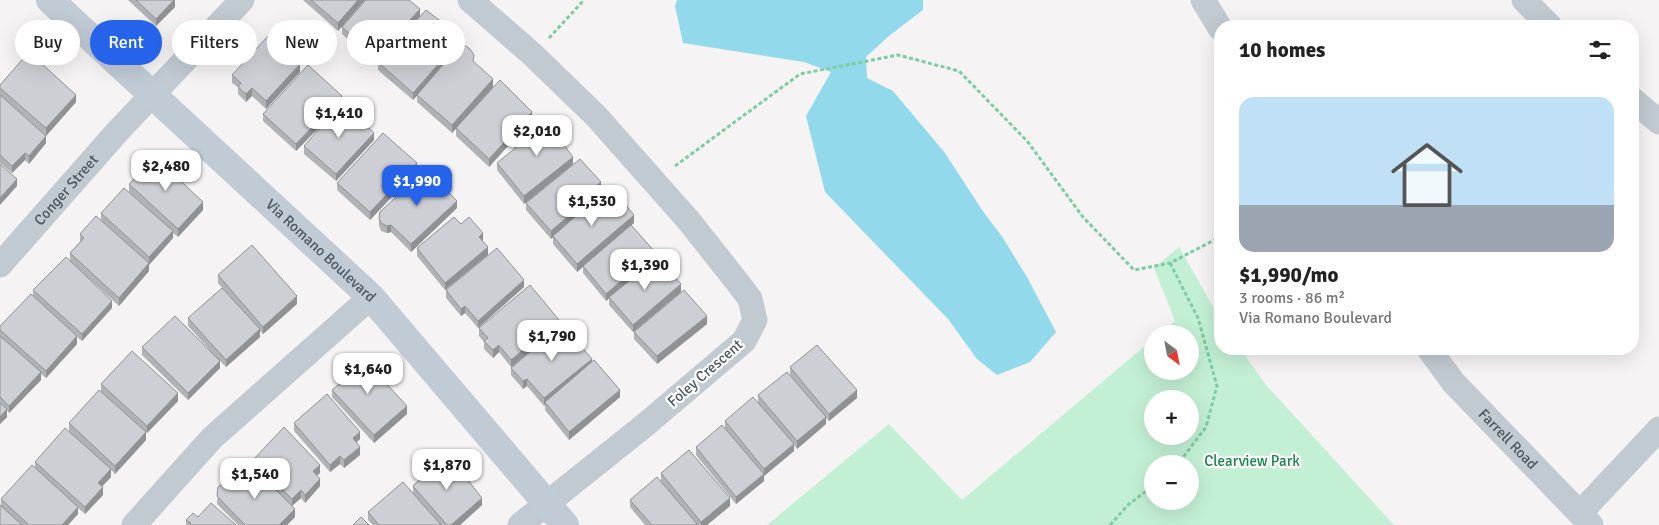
<!DOCTYPE html>
<html lang="en">
<head>
<meta charset="utf-8">
<style>
	body { margin:0; font-family:Signika,sans-serif; background:#f2f2f2; color:#222; height:100vh; display:flex; flex-direction:column; font-size:19px; white-space:nowrap }
	* { box-sizing:border-box; margin:0 }
	p { font-size:16px; color:#767676 }
	.icon { flex:none; width:28px; height:28px; fill:none; stroke:currentColor; stroke-width:2; stroke-linecap:round; stroke-linejoin:round }
	.map { position:relative; flex:1; overflow:hidden }
	.panel { position:absolute; left:1214px; top:20px; width:425px; height:335px; display:flex; flex-direction:column; background:#fff; border-radius:20px; box-shadow:0 5px 20px #0002 }
	.panel>* { flex:none }
	.guide { position:absolute; left:15px; top:20px; width:475px; height:45px; display:flex; gap:10px }
	.needle { width:32px; rotate:148deg }
	.fabs { position:absolute; left:1144px; top:325px; display:grid; gap:10px }
	.fabs a { display:grid; place-items:center; width:55px; height:55px; border-radius:50%; background:#fff; box-shadow:0 5px 20px #0002; font-size:25px }
	.price { position:absolute; translate:-50% -42px; padding:0 11px; border-radius:10px; background:#fff; color:#222; font-size:16px; line-height:32px; filter:drop-shadow(0 1px 2px #0008) }
	.price::after { content:''; position:absolute; left:50%; top:30px; width:15px; height:11px; margin-left:-8px; background:inherit; clip-path:polygon(0 0,100% 0,50% 100%) }
	.price.current { background:#2563eb; color:#fff }
	ul { padding:0; list-style:none }
	li { display:grid; align-content:center; gap:10px; height:265px; padding:0 25px }
	li span { display:grid; place-items:center; height:155px; border-radius:15px; color:#555 }
	li>.icon { margin-inline-start:auto }
	span .icon { width:90px; height:90px; fill:#fffc; stroke-width:1 }
	li b { font-size:21px }
	h2 { display:flex; justify-content:space-between; align-items:center; height:60px; padding:0 25px; font-size:21px }
	.pill { padding:0 18px; border-radius:22px; background:#fff; box-shadow:0 5px 20px #0002; font-size:18px; line-height:45px }
	.pill.current { background:#2563eb; color:#fff }
	.map>svg:first-child { display:block }
</style>
</head>
<body>
<div class="map">
<svg width="1659" height="525" viewBox="0 0 1659 525">
	<rect width="100%" height="100%" fill="#f5f3f3"/>
	<path fill="#c3f0d4" fill-rule="evenodd" d="M1179,247L1220,319V349H1240L1267,386L1394,525H767L889,424L962,500L1152,340V371H1190V334H1160L1175,321L1154,268ZM1152,399H1190V436H1152ZM1152,464H1190V501H1152Z"/>
	<path fill="#92daeb" d="M677,0H923V10L890,35L866,57L867,78L893,91L945,153L982,210L1003,238L1027,277L1056,332L1030,362L997,375L977,359L948,319L825,192L806,116L831,72L804,62L683,43L675,6Z"/>
	<g fill="none" stroke-linecap="round" stroke-linejoin="round">
		<g stroke="#7ccda3" stroke-width="3" stroke-dasharray="4 2.5" stroke-linecap="butt">
			<path d="M549,38L584,0"/>
			<path d="M675,166L800,74L898,55L959,71L1027,141L1083,217L1134,270L1170,263L1220,237"/>
			<path d="M1170,263L1198,318L1217,386L1206,427L1178,464"/>
			<path d="M1110,525L1129,504L1152,487"/>
		</g>
		<g stroke="#c1cad1" stroke-width="25">
			<path d="M470,0L533,55L596,116L689,221L738,283L750,299L755,320L744,341L645,425L520,525"/>
			<path d="M1203,0L1220,28"/>
			<path d="M1524,0L1550,26"/>
			<path d="M1632,99L1659,122"/>
			<path id="s1" d="M0,265L118,131L242,0"/>
			<path id="s2" d="M1429,349L1453,382L1591,525"/>
			<path d="M1580,513L1659,429"/>
			<path d="M134,525L212,438L371,297"/>
		</g>
		<path stroke="#c1cbd5" stroke-width="28" id="s3" d="M50,0L371,297L565,525"/>
	</g>
	<g fill="#b0b2b6">
		<path d="M128,0H175V7L156,26Z"/>
		<path d="M303,0H365L338,31Z"/>
		<path d="M420,16L376,64L342,34V27Z"/>
		<path d="M447,33L457,48L474,62L493,87L452,133L417,102V95L413,100L378,70V62Z"/>
		<path d="M300,72L266,109L252,96L246,102L238,94V87L232,83V75Z"/>
		<path d="M0,85L76,102L46,136L10,104L46,143L29,164L25,160L12,173L0,163Z"/>
		<path d="M342,104L296,151L263,121V114Z"/>
		<path d="M532,119L489,167L456,136V128Z"/>
		<path d="M374,140L336,181L304,154V146Z"/>
		<path d="M568,144L565,146L573,164L601,190L599,191V196L617,208L634,223L631,225L655,259L640,272L681,292L633,332L609,305V298L606,301L583,273V266L577,272L553,244V237L551,239L526,210V203L562,173L524,204L497,170V163Z"/>
		<path d="M140,166L203,210L178,237L173,233V238L149,265V271L119,306L70,261V253L80,242V234L117,235L101,220V213L146,207L129,192V184L140,174Z"/>
		<path d="M417,170L370,220L337,190V183Z"/>
		<path d="M457,208L411,252L391,232L387,233L381,231L379,225V218Z"/>
		<path d="M461,224L483,240L445,290L417,256V248Z"/>
		<path d="M218,275L297,304L263,334L260,331V337L226,367L220,361V368L188,400L142,355V347L217,358L188,326V318L234,301L218,283Z"/>
		<path d="M524,287L478,328L465,313L461,316L446,298V290Z"/>
		<path d="M33,290L112,308L82,341L77,337V344L46,378L41,374V380L9,413L7,410V417L0,424V326L33,296Z"/>
		<path d="M707,324L657,364L634,339V332Z"/>
		<path d="M559,327L517,363L592,362L620,397L569,440L545,410V405L544,406L527,386L523,389L511,375V367L499,352L493,358L484,349V342L479,336V328Z"/>
		<path d="M790,367L857,398L829,421L826,418V424L797,449L794,445V451L764,476V481L736,504L696,455V447L725,428V421L758,403V395L809,398L790,375Z"/>
		<path d="M341,371L407,414L374,443L332,397V390L343,381L341,378Z"/>
		<path d="M101,384L178,401L147,433L101,392Z"/>
		<path d="M69,423L146,440L115,474L111,470V477L102,486L103,495L85,514L78,508V514L68,525H0L1,499L35,469V462L69,431Z"/>
		<path d="M294,423L360,439L356,443L360,455L344,468L340,464L330,472L294,431Z"/>
		<path d="M253,460L320,473L317,475L320,486L305,503L301,498L292,506L295,517L287,525H238L217,504L218,487L232,483L253,467Z"/>
		<path d="M442,467L482,505L460,525H373L368,520V512L413,493V486L420,479V472Z"/>
		<path d="M661,473L730,506L707,525H645L630,507V500L661,480Z"/>
		<path d="M198,517L236,525H186V520Z"/>
	</g>
	<g fill="#909194">
		<path d="M174,0H175V7L156,26V19Z"/>
		<path d="M358,0H365L338,31V23Z"/>
		<path d="M420,9V16L376,64V57Z"/>
		<path d="M447,26V34L443,30Z"/>
		<path d="M457,43V51L413,100V93Z"/>
		<path d="M300,64V72L266,109V101Z"/>
		<path d="M493,79V87L452,133V125Z"/>
		<path d="M252,88V96L246,102V94Z"/>
		<path d="M76,95V102L46,136V128Z"/>
		<path d="M342,96V104L296,151V144Z"/>
		<path d="M532,112V119L489,167V159Z"/>
		<path d="M374,133V140L336,181V174Z"/>
		<path d="M46,136V143L29,164V156Z"/>
		<path d="M568,136V144L561,149V141Z"/>
		<path d="M25,153V160L12,173V166Z"/>
		<path d="M573,157V164L524,204V196Z"/>
		<path d="M417,163V170L370,220V212Z"/>
		<path d="M17,179V186L0,205V198Z"/>
		<path d="M601,182V190L599,191V198L551,239V231L596,186Z"/>
		<path d="M457,201V208L411,252V244Z"/>
		<path d="M203,202V210L178,237V229Z"/>
		<path d="M634,215V223L577,272V264Z"/>
		<path d="M391,225V232L387,233V226Z"/>
		<path d="M173,231V238L149,265V271L119,306V298L149,263V257Z"/>
		<path d="M483,233V240L479,245V237Z"/>
		<path d="M488,247V255L445,290V283Z"/>
		<path d="M655,252V259L606,301V294Z"/>
		<path d="M524,280V287L478,328V321Z"/>
		<path d="M681,284V292L633,332V325Z"/>
		<path d="M297,296V304L263,334V327Z"/>
		<path d="M112,301V308L82,341V334Z"/>
		<path d="M465,306V313L461,316V309Z"/>
		<path d="M707,316V324L657,364V356Z"/>
		<path d="M559,320V327L511,367V360Z"/>
		<path d="M260,329V337L226,367V360Z"/>
		<path d="M77,336V344L46,378V371Z"/>
		<path d="M499,345V352L493,358V350Z"/>
		<path d="M592,359V366L545,402V405L544,406V398Z"/>
		<path d="M220,361V368L188,400V393Z"/>
		<path d="M41,372V380L9,413V406Z"/>
		<path d="M527,379V386L523,389V381Z"/>
		<path d="M620,390V397L569,440V432Z"/>
		<path d="M857,390V398L829,421V414Z"/>
		<path d="M178,393V401L147,433V426Z"/>
		<path d="M407,406V414L374,443V435Z"/>
		<path d="M7,409V417L0,424V417Z"/>
		<path d="M826,417V424L797,449V441Z"/>
		<path d="M146,432V440L115,474V466Z"/>
		<path d="M360,432V439L353,445V438Z"/>
		<path d="M794,444V451L764,476V481L736,504V497L764,474V469Z"/>
		<path d="M360,447V455L344,468V460Z"/>
		<path d="M340,456V464L330,472V465Z"/>
		<path d="M320,465V473L313,479V471Z"/>
		<path d="M111,469V477L98,491V483Z"/>
		<path d="M320,479V486L305,503V495Z"/>
		<path d="M103,487V495L85,514V507Z"/>
		<path d="M301,490V498L292,506V499Z"/>
		<path d="M482,498V505L460,525H451Z"/>
		<path d="M730,498V506L707,525H701V522Z"/>
		<path d="M78,507V514L68,525H62Z"/>
		<path d="M295,509V517L287,525H279Z"/>
	</g>
	<g fill="#cdcfd4" stroke="#909194">
		<path d="M136,0H174L156,19Z"/>
		<path d="M311,0H358L338,23Z"/>
		<path d="M366,0H409L420,9L376,57L342,27Z"/>
		<path d="M426,10L447,26L443,30L457,43L413,93L378,62Z"/>
		<path d="M269,35L300,64L266,101L252,88L246,94L238,87L241,83L232,75Z"/>
		<path d="M460,45L461,47L466,46L470,49L474,55L473,61L493,79L452,125L417,95Z"/>
		<path d="M29,52L76,95L46,128L0,88V85Z"/>
		<path d="M308,65L342,96L296,144L263,114Z"/>
		<path d="M500,80L532,112L489,159L456,128Z"/>
		<path d="M0,95L46,136L29,156L25,153L12,166L0,155Z"/>
		<path d="M342,103L374,133L336,174L304,146Z"/>
		<path d="M553,117L568,136L561,141L573,157L524,196L497,163Z"/>
		<path d="M383,133L417,163L370,212L337,183Z"/>
		<path d="M151,153L203,202L178,229L129,184L144,170L140,166Z"/>
		<path d="M580,159L601,182L596,186L599,190L551,231L526,203Z"/>
		<path d="M0,164L17,179L0,198Z"/>
		<path d="M426,169L457,201L411,244L391,225L387,226L381,223L379,218L380,212Z"/>
		<path d="M124,188L173,231L149,257L101,213Z"/>
		<path d="M603,192L617,208L624,203L634,215L577,264L553,236Z"/>
		<path d="M96,216L149,263L119,298L70,253L84,238L80,234Z"/>
		<path d="M454,217L461,224L469,217L483,233L479,237L488,247L445,283L417,248Z"/>
		<path d="M631,225L655,252L606,294L583,266Z"/>
		<path d="M252,245L297,296L263,327L218,275Z"/>
		<path d="M497,248L524,280L478,321L465,306L461,309L446,290Z"/>
		<path d="M66,257L112,301L82,334L33,290Z"/>
		<path d="M658,258L681,284L633,325L609,297Z"/>
		<path d="M530,285L559,320L511,360L499,345L493,350L484,341L488,338L479,328Z"/>
		<path d="M222,288L260,329L226,360L188,318Z"/>
		<path d="M684,290L707,316L657,356L634,332Z"/>
		<path d="M31,294L77,336L46,371L0,330V326Z"/>
		<path d="M175,316L220,361L188,393L142,347Z"/>
		<path d="M562,325L592,359L544,398L527,379L523,381L511,368Z"/>
		<path d="M0,336L41,372L9,406L0,397Z"/>
		<path d="M817,345L857,390L829,414L790,367Z"/>
		<path d="M132,351L178,393L147,426L101,384Z"/>
		<path d="M358,353L407,406L374,435L332,390L347,378L341,371Z"/>
		<path d="M594,360L620,390L569,432L545,402Z"/>
		<path d="M787,372L826,417L797,441L758,395Z"/>
		<path d="M99,390L146,432L115,466L69,423Z"/>
		<path d="M327,394L360,432L353,438L360,447L344,460L340,456L330,465L294,423Z"/>
		<path d="M753,397L794,444L764,469L725,421Z"/>
		<path d="M0,403L7,409L0,417Z"/>
		<path d="M722,425L764,474L736,497L696,447Z"/>
		<path d="M284,427L320,465L313,471L320,479L305,495L301,490L292,499L253,460Z"/>
		<path d="M65,428L111,469L98,483L103,487L85,507L35,462Z"/>
		<path d="M689,450L730,498L701,522L661,473Z"/>
		<path d="M435,459L442,467L452,460L482,498L451,525H447L413,486L423,477L420,472Z"/>
		<path d="M32,465L78,507L62,525H29L1,499Z"/>
		<path d="M251,465L295,509L279,525H245L217,496L218,487L224,483H232Z"/>
		<path d="M657,477L698,525H652L630,500Z"/>
		<path d="M403,482L441,525H379L368,512Z"/>
		<path d="M211,503L236,525H189L191,523L186,520L193,513L198,517Z"/>
		<path d="M0,505L22,525H0Z"/>
		<path d="M361,517L369,525H353Z"/>
	</g>
	<g text-anchor="middle" dominant-baseline="central" stroke-width="4.5" stroke-linejoin="round" paint-order="stroke">
		<g font-size="15" fill="#4a5660" stroke="#fff">
			<text stroke="none"><textPath href="#s1" startOffset="100">Conger Street</textPath></text>
			<text stroke="none"><textPath href="#s3" startOffset="369">Via Romano Boulevard</textPath></text>
			<text transform="translate(705 373) rotate(-41)">Foley Crescent</text>
			<text stroke="none"><textPath href="#s2" startOffset="120">Farrell Road</textPath></text>
		</g>
		<g font-size="15" fill="#1a824c" stroke="#fff">
			<text x="1252" y="461">Clearview Park</text>
		</g>
	</g>
</svg>
<div class="fabs">
<a><svg class="needle" viewBox="-14 -14 28 28"><path d="M0-13l5 13h-10z" fill="#e53935"/><path d="M0 13l5-13h-10z" fill="#767676"/></svg></a>
<a>+</a>
<a>−</a>
</div>
<b class="price" style="left:339px;top:139px">$1,410</b>
<b class="price" style="left:537px;top:157px">$2,010</b>
<b class="price" style="left:166px;top:192px">$2,480</b>
<b class="price current" style="left:417px;top:207px">$1,990</b>
<b class="price" style="left:592px;top:227px">$1,530</b>
<b class="price" style="left:645px;top:291px">$1,390</b>
<b class="price" style="left:552px;top:362px">$1,790</b>
<b class="price" style="left:368px;top:395px">$1,640</b>
<b class="price" style="left:447px;top:491px">$1,870</b>
<b class="price" style="left:255px;top:500px">$1,540</b>
<div class="guide">
<a class="pill">Buy</a>
<a class="pill current">Rent</a>
<a class="pill">Filters</a>
<a class="pill">New</a>
<a class="pill">Apartment</a>
</div>
<section class="panel">
<h2>10 homes<svg class="icon" aria-label="filters" viewBox="0 0 24 24"><path d="M4 7h16M4 17h16"/><circle cx="9" cy="7" r="2"/><circle cx="15" cy="17" r="2"/></svg></h2>
<ul>
<li><span style="background:linear-gradient(#bfe0f5 70%,#9aa5b1 0)"><svg class="icon" aria-label="home" viewBox="0 0 24 24"><path d="M3 11l9-7 9 7M6 9v11h12V9"/></svg></span><div><b>$1,990/mo</b><p>3 rooms · 86 m²</p><p>Via Romano Boulevard</p></div></li>
</ul>
</section>
</div>
</body>
</html>
